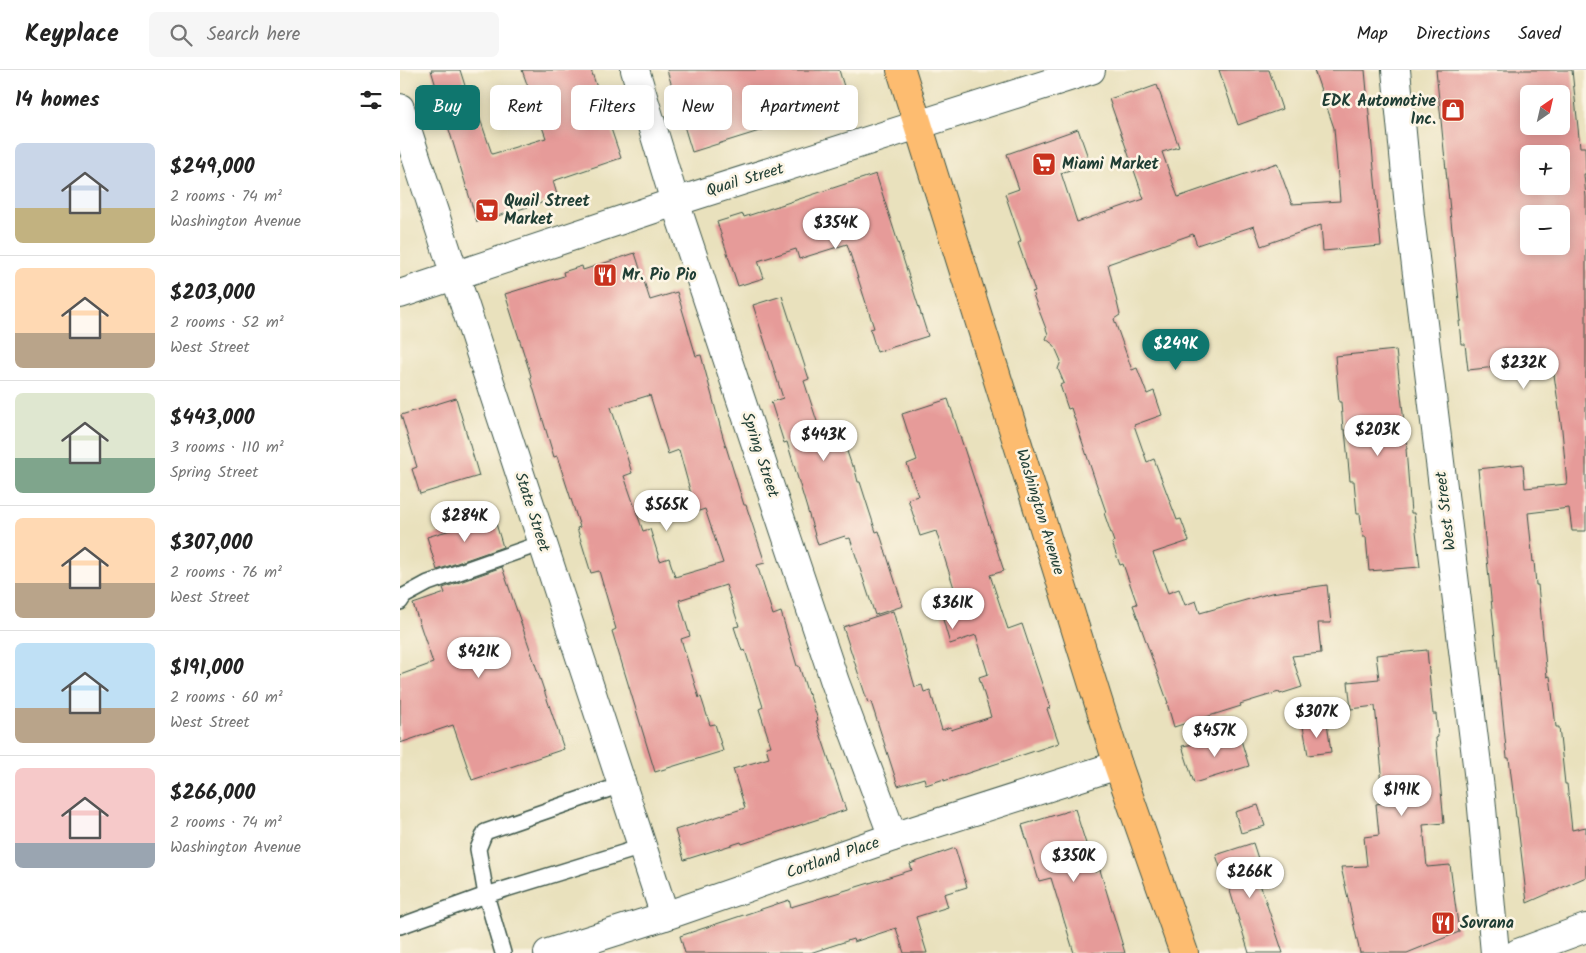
<!DOCTYPE html>
<html lang="en">
<head>
<meta charset="utf-8">
<style>
	body { margin:0; font-family:Kalam,sans-serif; background:#f6f6f6; color:#222; height:100vh; display:flex; flex-direction:column; font-size:19px; white-space:nowrap }
	* { box-sizing:border-box; margin:0 }
	p { font-size:16px; color:#767676 }
	.icon { flex:none; width:28px; height:28px; fill:none; stroke:currentColor; stroke-width:2; stroke-linecap:round; stroke-linejoin:round }
	.map { position:relative; flex:1; overflow:hidden }
	.side { display:flex; flex-direction:column; background:#fff; width:400px }
	.side>* { flex:none }
	.top-card { position:absolute; left:15px; top:15px; width:475px; height:45px; display:flex; gap:10px }
	.needle { width:32px; rotate:34deg }
	.controls { position:absolute; left:1120px; top:15px; display:grid; gap:10px }
	.controls a { display:grid; place-items:center; width:50px; height:50px; border-radius:8px; background:#fff; box-shadow:0 2px 12px #0003; font-size:25px }
	.price { position:absolute; translate:-50% -42px; padding:0 11px; border-radius:18px; background:#fff; color:#222; font-size:16px; line-height:32px; filter:drop-shadow(0 1px 2px #0008) }
	.price::after { content:''; position:absolute; left:50%; top:30px; width:15px; height:11px; margin-left:-8px; background:inherit; clip-path:polygon(0 0,100% 0,50% 100%) }
	.price.selected { background:#0f766e; color:#fff }
	ul { padding:0; list-style:none }
	li { display:flex; align-items:center; gap:15px; height:125px; padding:0 15px }
	li+li { border-top:1px solid #e0e0e0 }
	li span { display:grid; place-items:center; flex:none; width:140px; height:100px; border-radius:8px; color:#555 }
	li>.icon { margin-inline-start:auto }
	span .icon { width:60px; height:60px; fill:#fffc; stroke-width:1 }
	li b { font-size:21px }
	h2 { display:flex; justify-content:space-between; align-items:center; height:60px; padding:0 15px; font-size:21px }
	.tag { padding:0 18px; border-radius:8px; background:#fff; box-shadow:0 2px 12px #0003; font-size:18px; line-height:45px }
	.tag.selected { background:#0f766e; color:#fff }
	header { display:flex; align-items:center; gap:30px; box-sizing:border-box; height:70px; padding:0 25px; background:#fff; border-bottom:1px solid #e0e0e0 }
	header strong { font-size:24px }
	nav { display:flex; gap:28px; margin-inline-start:auto; font-size:18px }
	.search { width:350px; height:45px; background:#f6f6f6; display:flex; align-items:center; gap:12px; box-sizing:border-box; padding:0 18px; border-radius:8px; color:#767676; font-size:19px }
	main { display:flex; flex:1; min-height:0 }
	.map>svg:first-child { display:block }
</style>
</head>
<body>
<header>
<strong>Keyplace</strong>
<div class="search"><svg class="icon" aria-label="search" viewBox="0 0 24 24"><circle cx="10" cy="10" r="6"/><path d="M15 15l6 6"/></svg>Search here</div>
<nav><a>Map</a><a>Directions</a><a>Saved</a></nav>
</header>
<main>
<section class="side">
<h2>14 homes<svg class="icon" aria-label="filters" viewBox="0 0 24 24"><path d="M4 7h16M4 17h16"/><circle cx="9" cy="7" r="2"/><circle cx="15" cy="17" r="2"/></svg></h2>
<ul>
<li><span style="background:linear-gradient(#c9d6e8 65%,#c2b280 0)"><svg class="icon" aria-label="home" viewBox="0 0 24 24"><path d="M3 11l9-7 9 7M6 9v11h12V9"/></svg></span><div><b>$249,000</b><p>2 rooms · 74 m²</p><p>Washington Avenue</p></div></li>
<li><span style="background:linear-gradient(#ffd9b3 65%,#b9a48a 0)"><svg class="icon" aria-label="home" viewBox="0 0 24 24"><path d="M3 11l9-7 9 7M6 9v11h12V9"/></svg></span><div><b>$203,000</b><p>2 rooms · 52 m²</p><p>West Street</p></div></li>
<li><span style="background:linear-gradient(#dfe7d0 65%,#7fa58c 0)"><svg class="icon" aria-label="home" viewBox="0 0 24 24"><path d="M3 11l9-7 9 7M6 9v11h12V9"/></svg></span><div><b>$443,000</b><p>3 rooms · 110 m²</p><p>Spring Street</p></div></li>
<li><span style="background:linear-gradient(#ffd9b3 65%,#b9a48a 0)"><svg class="icon" aria-label="home" viewBox="0 0 24 24"><path d="M3 11l9-7 9 7M6 9v11h12V9"/></svg></span><div><b>$307,000</b><p>2 rooms · 76 m²</p><p>West Street</p></div></li>
<li><span style="background:linear-gradient(#bfe0f5 65%,#b9a48a 0)"><svg class="icon" aria-label="home" viewBox="0 0 24 24"><path d="M3 11l9-7 9 7M6 9v11h12V9"/></svg></span><div><b>$191,000</b><p>2 rooms · 60 m²</p><p>West Street</p></div></li>
<li><span style="background:linear-gradient(#f6c9c9 75%,#9aa5b1 0)"><svg class="icon" aria-label="home" viewBox="0 0 24 24"><path d="M3 11l9-7 9 7M6 9v11h12V9"/></svg></span><div><b>$266,000</b><p>2 rooms · 74 m²</p><p>Washington Avenue</p></div></li>
</ul>
</section>
<div class="map">
<svg width="1186" height="883" viewBox="0 0 1186 883">
	<rect width="100%" height="100%" fill="#fcf5e5"/>
	<filter id="ink" filterUnits="userSpaceOnUse"><feTurbulence type="fractalNoise" baseFrequency=".02" numOctaves="2"/><feDisplacementMap in="SourceGraphic" scale="10" xChannelSelector="R" yChannelSelector="G"/><feConvolveMatrix kernelMatrix="1 2 1 2 8 2 1 2 1" color-interpolation-filters="sRGB"/></filter>
	<filter id="wash" filterUnits="userSpaceOnUse"><feTurbulence type="fractalNoise" baseFrequency=".0096" numOctaves="4" result="noise"/><feDisplacementMap in="SourceGraphic" scale="20" xChannelSelector="R" yChannelSelector="G"/><feGaussianBlur stdDeviation="1.12" result="paint"/><feColorMatrix in="noise" values="0 0 0 0 0 0 0 0 0 0 0 0 0 0 0 0 0 1.4 0 .05"/><feComposite in="paint" operator="in"/></filter>
	<g filter="url(#wash)">
		<rect width="100%" height="100%" fill="#e9e1bd"/>
		<g id="blocks">
			<g fill="#e69b99" fill-rule="evenodd">
				<path d="M31,0H60L74,44L78,43L92,84L146,68L122,0H191L221,88L153,111L158,128L77,152Z"/>
				<path d="M267,0H439L449,33L292,82Z"/>
				<path d="M819,0H869L882,39L838,55Z"/>
				<path d="M914,0H965L981,176L923,181L921,155L861,176L854,156L797,175L793,164L708,194L720,245L714,249L732,300L737,298L747,324L754,321L762,345L734,355L747,392L754,389L777,450L781,449L789,471L753,483L768,523L779,519L785,535L796,531L800,543L871,523L927,515L931,553H918L921,583L892,586L902,617L880,624L879,622L840,634L841,636L774,657L767,633H768L733,535L737,534L723,494L720,495L712,473L714,472L704,443L706,442L695,410L671,338L668,339L660,315L664,313L658,299L661,291L654,275L646,269L648,264L632,222L635,221L618,173L621,171L605,124L619,119L607,84L678,59L690,93L661,103L677,152L744,129L709,29L731,22L732,24L757,15L779,77L762,82L778,127L877,93L892,134L940,131L934,58Z"/>
				<path d="M1036,0H1172L1180,77H1185L1186,104H1184L1186,127V461H1172L1169,438L1128,443L1133,492L1134,491L1136,515H1138L1147,607L1150,606L1156,657H1159L1165,714H1167L1172,760L1186,757V807L1127,833L1117,747H1116L1109,688H1107L1078,399L1123,394L1125,418L1167,414L1162,360L1152,291L1068,300L1065,274H1061L1059,251H1061ZM1129,24H1161V56H1129ZM1129,84H1161V116H1129ZM1129,144H1161V176H1129Z"/>
				<path d="M476,104L528,266L477,282L470,259L474,258L447,174L399,189L396,179L358,191L364,208L338,216L317,152L343,144L344,147Z"/>
				<path d="M235,183L250,230L277,222L296,286L301,285L323,367L344,435H346L365,493L357,495L373,545L381,542L397,596H399L408,624L409,623L418,650L416,651L446,740L342,774L341,772L284,790L275,760L345,738L333,699L369,688L366,677L371,676L359,639L363,637L345,580L342,581L334,557L339,556L326,515L279,530L290,566L281,569L299,628L301,627L310,655L315,654L323,681L255,702L212,561L216,559L199,501L191,503L177,458L180,457L157,386L154,387L130,307L131,306L105,224L164,206L163,202L182,196L183,200ZM250,325L268,384L279,380L296,442L305,439L323,493L275,507L269,488L260,491L250,459L243,461L224,406L232,403L211,337Z"/>
				<path d="M382,226L409,309L404,311L422,367L440,361L452,396H454L458,412H460L476,462L479,461L503,536L475,545L450,468L446,469L445,466L418,475L387,372L384,373L371,332L383,328L353,235Z"/>
				<path d="M996,280L1007,379H1006L1011,443H1014L1020,497L969,501L966,467H963L960,444H957L954,411H950L945,360H943L941,332H939L935,286Z"/>
				<path d="M56,328L79,406L20,424L12,399L17,397L1,345Z"/>
				<path d="M548,329L604,501L590,505L608,559L622,554L650,638L647,639L659,673L544,711V709L526,715L524,708L498,716L471,632L468,633L443,557L493,541L515,617L522,615L524,622L530,620L542,660L550,657L551,660L591,647L579,607L588,604L576,565L550,574L542,546L561,540L536,461L520,466L508,429L518,426L507,394L517,390L502,344Z"/>
				<path d="M94,447L103,477L37,500L27,467Z"/>
				<path d="M102,497L164,679L72,710L53,655L0,673V605L33,593L13,534L45,523L43,518Z"/>
				<path d="M1027,580L1033,644H1036L1038,667L1036,668L1044,753L1023,755L1027,797L1050,795L1059,862L1007,883H960L941,797L967,796L964,767L979,765L976,734L982,733L980,704L982,703L975,636L951,639L948,612L979,609L976,585Z"/>
				<path d="M927,653L931,682L908,685L903,656Z"/>
				<path d="M840,667L849,696L794,713L782,676Z"/>
				<path d="M858,735L865,756L841,763L835,742Z"/>
				<path d="M675,739L695,802L700,800L725,883H674L651,808L639,811L622,755Z"/>
				<path d="M853,773L861,798L855,799L883,883H849L826,808L824,809L816,785Z"/>
				<path d="M555,778L567,817L544,824L548,837L516,847L527,883H504L496,858L454,872L453,869L410,883H285L280,866L389,830L391,837L512,800L510,794Z"/>
			</g>
		</g>
	</g>
	<g filter="url(#ink)">
		<use href="#blocks" fill-opacity="0" stroke="#3d5649" stroke-width="1"/>
		<g fill="none" stroke-linecap="round" stroke-linejoin="round">
			<g stroke="#3d5649" stroke-width="18">
				<g id="service">
					<path d="M0,532L4,526L28,513L142,473"/>
					<path d="M0,856L86,825L242,777"/>
					<path d="M103,883L86,825L78,779L85,762L221,715"/>
				</g>
			</g>
			<g stroke="#3d5649" stroke-width="30">
				<g id="minor">
					<path d="M235,0L275,132L435,612L493,767"/>
					<path d="M996,0L1010,147L1081,727L1095,883"/>
					<path d="M0,38L265,846"/>
					<path d="M148,883L265,846L493,767L718,695"/>
					<path d="M1118,883L1186,858"/>
				</g>
			</g>
			<g stroke="#3d5649" stroke-width="30">
				<path id="tertiary" d="M0,224L275,132L691,0"/>
			</g>
			<g stroke="#3d5649" stroke-width="30">
				<path id="primary" d="M501,0L718,695L784,883"/>
			</g>
			<use href="#service" stroke="#fff" stroke-width="15"/>
			<use href="#minor" stroke="#fff" stroke-width="28"/>
			<use href="#tertiary" stroke="#fff" stroke-width="28"/>
			<use href="#primary" stroke="#fdbc70" stroke-width="28"/>
		</g>
	</g>
	<defs>
		<g id="shop-square" transform="scale(1.25)"><rect x="-9" y="-9" width="18" height="18" rx="4" fill="#c8321e" stroke="#fcf5e5"/><path d="M-5-2.5h2.3a2.7 3.5 0 0 1 5.4 0H5L5.5 6h-11ZM-1.5-2.5h3a1.5 2.3 0 0 0-3 0Z" fill="#fff"/></g>
		<g id="supermarket-square" transform="scale(1.25)"><rect x="-9" y="-9" width="18" height="18" rx="4" fill="#c8321e" stroke="#fcf5e5"/><path d="M-6-5.5h2.5l.6 2H6L4.5 2H-2.5L-4.4-4H-6ZM-1.5 3.2a1.3 1.3 0 1 0 .1 0ZM3 3.2a1.3 1.3 0 1 0 .1 0Z" fill="#fff"/></g>
		<g id="restaurant-square" transform="scale(1.25)"><rect x="-9" y="-9" width="18" height="18" rx="4" fill="#c8321e" stroke="#fcf5e5"/><path d="M-5-6h1v4h1v-4h1v4h1v-4h1v5L-1.5 .5V6h-2V.5L-5-1ZM5-6V6H3V1.5H1.5Q1.5-4 5-6Z" fill="#fff"/></g>
	</defs>
	<g fill-rule="evenodd">
		<use href="#shop-square" x="1053" y="40"/>
		<use href="#supermarket-square" x="644" y="94"/>
		<use href="#supermarket-square" x="87" y="140"/>
		<use href="#restaurant-square" x="205" y="205"/>
		<use href="#restaurant-square" x="1043" y="853"/>
	</g>
	<g text-anchor="middle" dominant-baseline="central" stroke-width="5" stroke-linejoin="round" paint-order="stroke">
		<g font-size="16" font-weight="bold" fill="#1f3d34" stroke="#fcf5e5" text-anchor="start">
			<text x="1036" y="31" text-anchor="end">EDK Automotive<tspan x="1036" dy="18">Inc.</tspan></text>
			<text x="662" y="94">Miami Market</text>
			<text x="104" y="131">Quail Street<tspan x="104" dy="18">Market</tspan></text>
			<text x="222" y="205">Mr. Pio Pio</text>
			<text x="1060" y="853">Sovrana</text>
		</g>
		<g font-size="16" fill="#1f3d34" stroke="#fcf5e5">
			<text transform="translate(345 110) rotate(-17)">Quail Street</text>
			<text transform="translate(360 385) rotate(72)">Spring Street</text>
			<text transform="translate(1046 441) rotate(-97)">West Street</text>
			<text transform="translate(132 442) rotate(72)">State Street</text>
			<text transform="translate(640 442) rotate(73)">Washington Avenue</text>
			<text transform="translate(433 788) rotate(-19)">Cortland Place</text>
		</g>
	</g>
</svg>
<div class="controls">
<a><svg class="needle" viewBox="-14 -14 28 28"><path d="M0-13l5 13h-10z" fill="#e53935"/><path d="M0 13l5-13h-10z" fill="#767676"/></svg></a>
<a>+</a>
<a>−</a>
</div>
<b class="price" style="left:436px;top:180px">$354K</b>
<b class="price selected" style="left:776px;top:301px">$249K</b>
<b class="price" style="left:1124px;top:320px">$232K</b>
<b class="price" style="left:978px;top:387px">$203K</b>
<b class="price" style="left:424px;top:392px">$443K</b>
<b class="price" style="left:267px;top:462px">$565K</b>
<b class="price" style="left:65px;top:473px">$284K</b>
<b class="price" style="left:553px;top:560px">$361K</b>
<b class="price" style="left:79px;top:609px">$421K</b>
<b class="price" style="left:917px;top:669px">$307K</b>
<b class="price" style="left:815px;top:688px">$457K</b>
<b class="price" style="left:1002px;top:747px">$191K</b>
<b class="price" style="left:674px;top:813px">$350K</b>
<b class="price" style="left:850px;top:829px">$266K</b>
<div class="top-card">
<a class="tag selected">Buy</a>
<a class="tag">Rent</a>
<a class="tag">Filters</a>
<a class="tag">New</a>
<a class="tag">Apartment</a>
</div>
</div>
</main>
</body>
</html>
